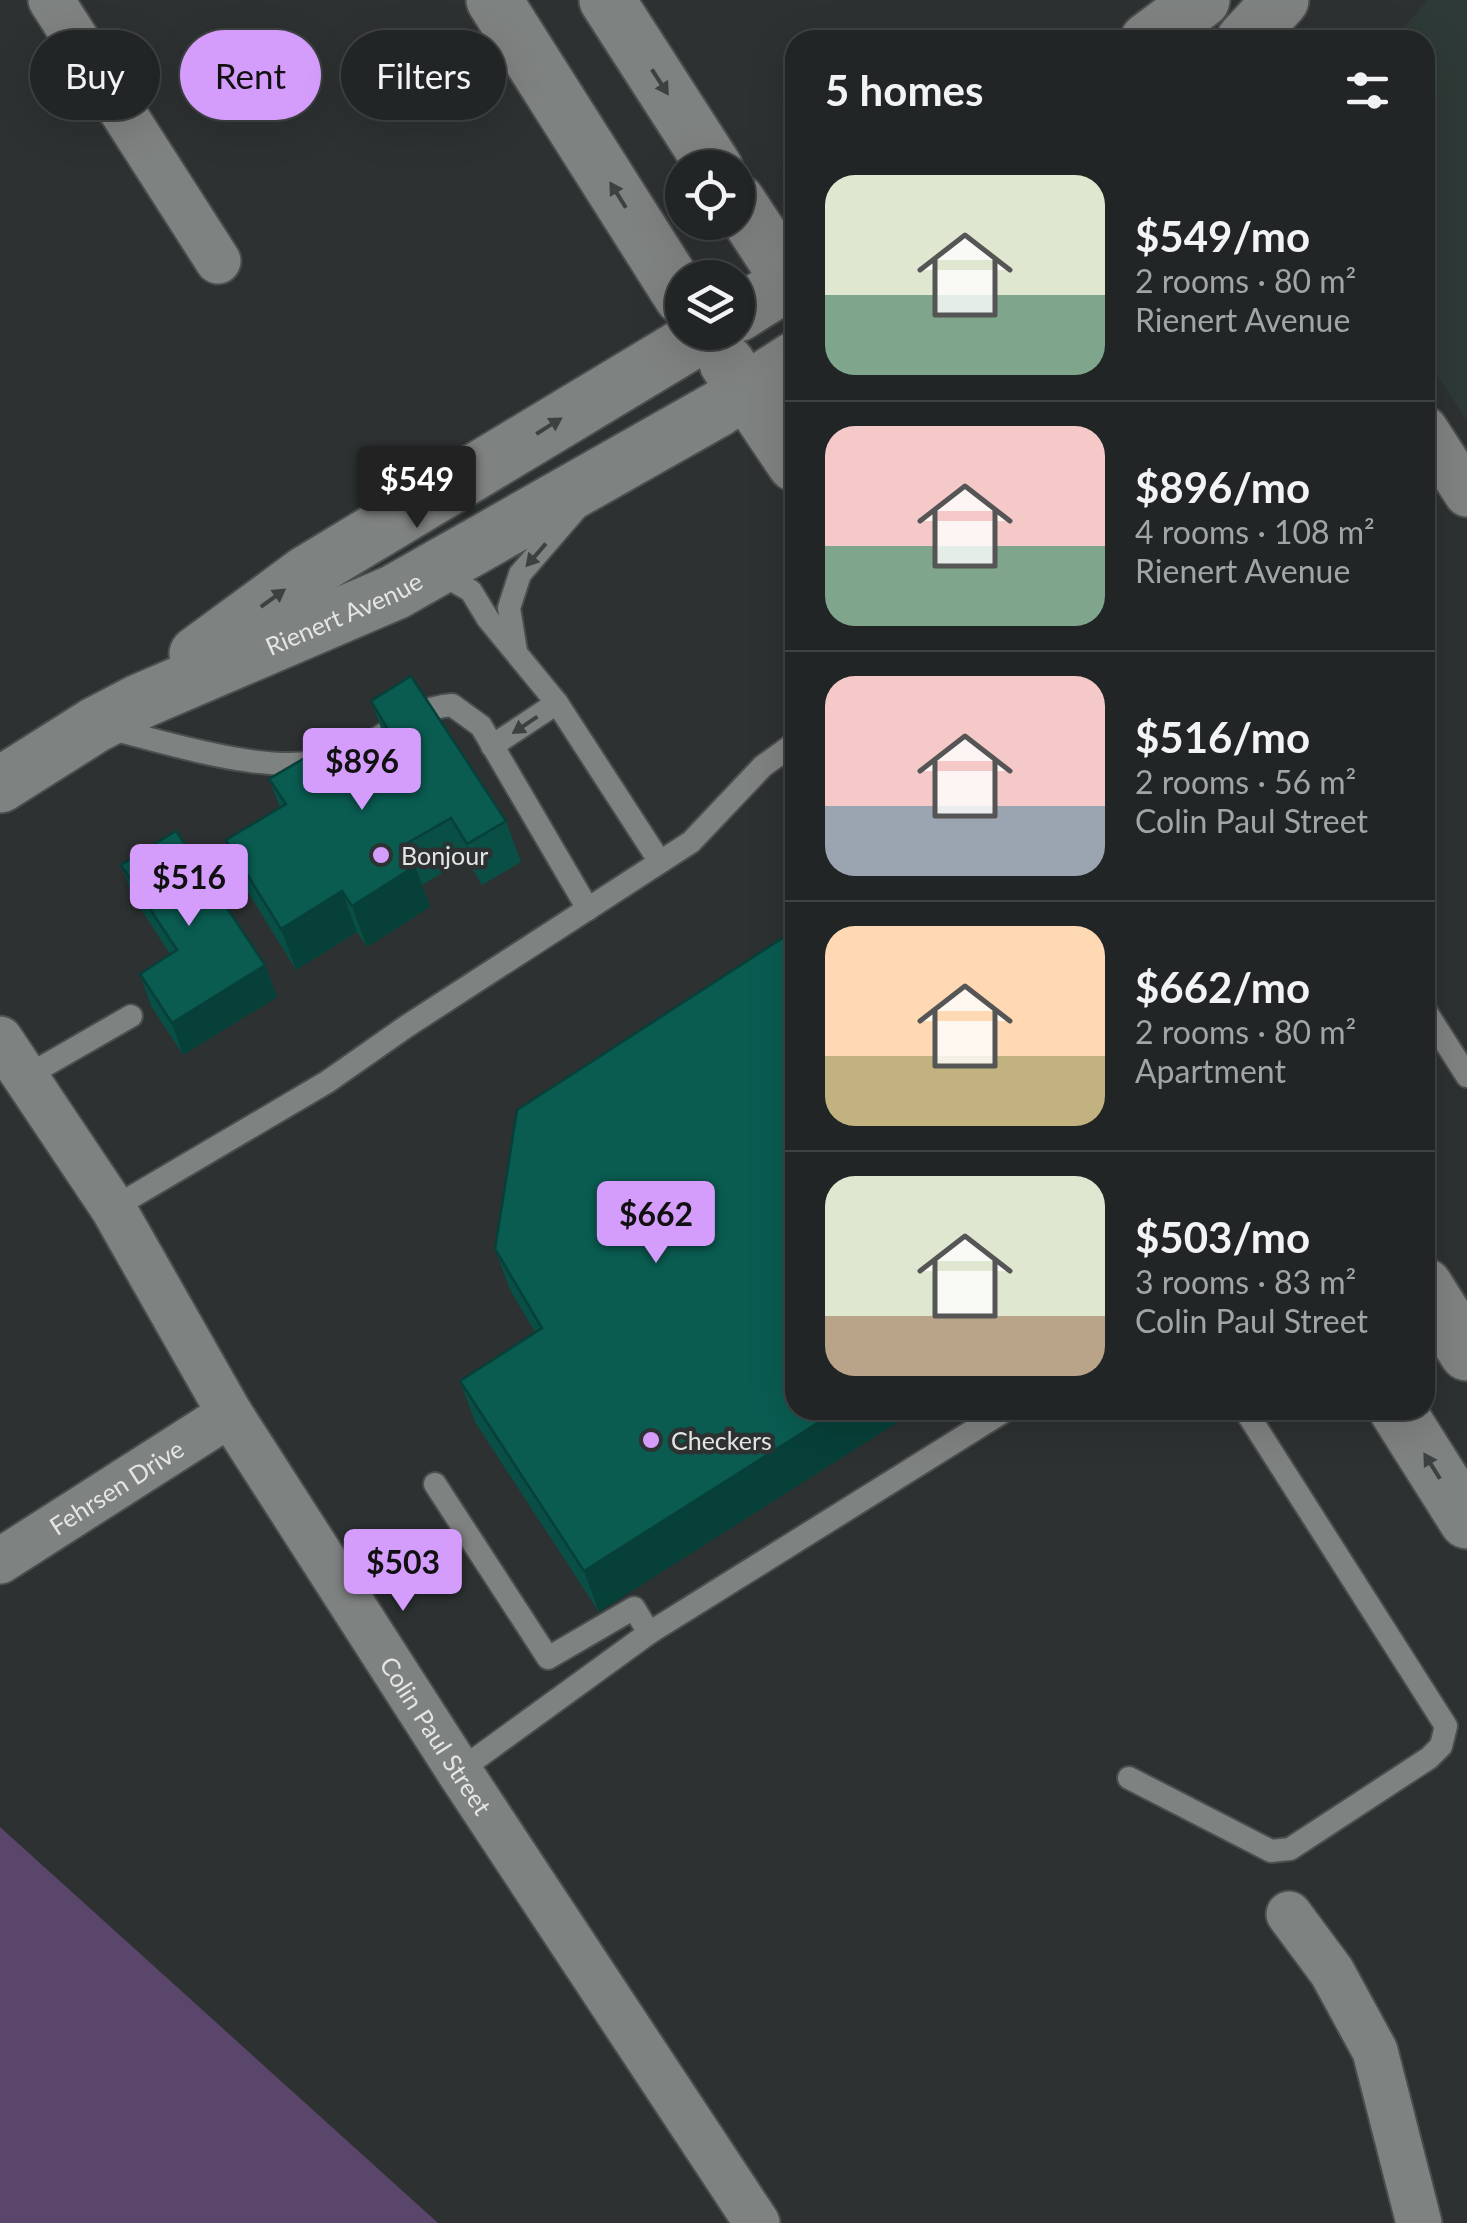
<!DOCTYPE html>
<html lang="en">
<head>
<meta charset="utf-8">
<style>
	body { margin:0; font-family:Lato,sans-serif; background:#2e3132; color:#f1f3f6; height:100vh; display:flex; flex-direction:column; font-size:38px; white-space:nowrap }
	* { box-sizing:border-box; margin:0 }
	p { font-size:32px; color:#a2a5a7 }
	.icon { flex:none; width:55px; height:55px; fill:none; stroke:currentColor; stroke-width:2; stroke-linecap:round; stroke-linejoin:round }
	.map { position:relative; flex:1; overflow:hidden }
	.panel { position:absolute; left:785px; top:30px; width:650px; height:1390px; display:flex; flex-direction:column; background:#222525; border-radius:30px; box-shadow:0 10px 40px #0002,0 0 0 2px #3f4242 }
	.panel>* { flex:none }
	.top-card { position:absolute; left:30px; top:30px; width:605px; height:90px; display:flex; gap:20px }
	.tools { position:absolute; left:665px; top:150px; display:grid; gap:20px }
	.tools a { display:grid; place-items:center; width:90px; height:90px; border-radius:50%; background:#222525; box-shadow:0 10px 40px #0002,0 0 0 2px #3f4242; font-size:50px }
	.price { position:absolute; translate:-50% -85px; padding:0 22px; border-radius:10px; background:#d49cfb; color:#111; font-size:32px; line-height:65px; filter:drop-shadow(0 2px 5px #0008) }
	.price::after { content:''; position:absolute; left:50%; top:60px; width:30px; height:22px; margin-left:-15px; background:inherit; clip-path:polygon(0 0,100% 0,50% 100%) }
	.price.active { background:#222; color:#fff }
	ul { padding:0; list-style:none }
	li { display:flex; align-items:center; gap:30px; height:250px; padding:0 40px }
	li+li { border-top:2px solid #3f4242 }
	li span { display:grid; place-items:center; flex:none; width:280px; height:200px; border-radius:30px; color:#555 }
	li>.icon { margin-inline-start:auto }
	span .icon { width:120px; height:120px; fill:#fffc; stroke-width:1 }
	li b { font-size:42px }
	h2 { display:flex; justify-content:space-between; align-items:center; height:120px; padding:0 40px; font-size:42px }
	.chip { padding:0 35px; border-radius:45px; background:#222525; box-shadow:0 10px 40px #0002,0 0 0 2px #3f4242; font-size:35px; line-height:90px }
	.chip.active { background:#d49cfb; color:#111 }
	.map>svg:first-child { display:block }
</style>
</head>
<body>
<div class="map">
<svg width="1467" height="2223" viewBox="0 0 1467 2223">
	<rect width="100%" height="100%" fill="#2d3131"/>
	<path fill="#2e3a37" d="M1428,0H1467V421L1425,357V40H1392Z"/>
	<path fill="#5b466b" d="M0,1827L438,2223H0Z"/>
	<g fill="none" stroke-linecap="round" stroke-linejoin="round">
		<g stroke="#4b4e4e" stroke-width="26">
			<g id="lane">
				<path d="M434,583L452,580L471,591L488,619L557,703L660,862"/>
				<path d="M516,651L509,608L520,574L577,508"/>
				<path d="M107,728C175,744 282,782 349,754C387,738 407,709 452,705L481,726L588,909"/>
				<path d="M492,746L557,703"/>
				<path d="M1425,1010L1467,1076"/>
				<path d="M25,1077L131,1016"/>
				<path d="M113,1208L327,1082L407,1026L691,842L763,766L795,743"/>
				<path d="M435,1484L548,1658L634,1608L649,1633L459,1771"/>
				<path d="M649,1633L1006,1410"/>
				<path d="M1129,1778L1271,1851L1290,1849L1429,1758L1441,1746L1446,1726L1245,1410"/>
			</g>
		</g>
		<g stroke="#4b4e4e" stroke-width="49">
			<g id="street">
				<path d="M51,0L218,261"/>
				<path d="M1425,429L1467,494"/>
				<path id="s1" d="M0,1039L113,1208L230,1414L459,1771L757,2223"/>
				<path id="s2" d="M0,1561L230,1414"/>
				<path d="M1289,1914L1332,1972L1375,2051L1419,2223"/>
			</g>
		</g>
		<g stroke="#4b4e4e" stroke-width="59">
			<g id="secondary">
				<path d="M494,0L682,297"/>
				<path d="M607,0L715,168"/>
				<path d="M1148,40L1202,0"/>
				<path d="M1244,40L1281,0"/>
				<path d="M738,202L795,289"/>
				<path d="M738,314L795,278"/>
				<path d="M727,363L795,464"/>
				<path d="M197,654L307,573L707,332"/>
				<path id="s3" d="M0,785L95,725L141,701L395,592L718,409L795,359"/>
				<path d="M1425,1286L1467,1353"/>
				<path d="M1397,1410L1467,1521"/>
			</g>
		</g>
		<use href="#lane" stroke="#7e8281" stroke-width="22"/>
		<use href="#street" stroke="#7e8281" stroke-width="45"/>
		<use href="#secondary" stroke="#7e8281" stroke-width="55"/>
	</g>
	<g fill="#094f46">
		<path d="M371,701L506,821L521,862L482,885L466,859L422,885L430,907L367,947L357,932L296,970L241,881L226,840L280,808L269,779H360L395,757L386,742Z"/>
		<path d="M121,865L265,965L277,997L183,1055L151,1006L140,974L170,954L133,897Z"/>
		<path d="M795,930L599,1612L475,1422L460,1381L535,1332L510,1290L495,1249Z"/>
	</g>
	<g fill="#074039">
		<path d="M415,866L430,907L367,947L352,906Z"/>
		<path d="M342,891L357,932L296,970L281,929Z"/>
		<path d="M265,965L277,997L183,1055L172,1023Z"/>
		<path d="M838,1410H917L599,1612L584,1571Z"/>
	</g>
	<g fill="#0a5c51" stroke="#074039" stroke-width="2.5">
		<path d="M411,676L506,821L467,844L451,818L404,845L415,866L352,906L342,891L281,929L226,840L286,804L269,779L337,739L360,779L402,753L371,701Z"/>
		<path d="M176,831L265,965L172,1023L140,974L177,950L121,865Z"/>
		<path d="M795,930V1410H838L584,1571L460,1381L542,1328L495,1249L517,1110Z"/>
	</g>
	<defs><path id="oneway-solid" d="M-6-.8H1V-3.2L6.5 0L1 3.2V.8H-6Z" transform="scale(2.5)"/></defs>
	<g fill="#3d4141">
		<use href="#oneway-solid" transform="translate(660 82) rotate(57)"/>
		<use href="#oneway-solid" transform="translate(618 195) rotate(-122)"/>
		<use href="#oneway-solid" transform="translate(549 426) rotate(-32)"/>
		<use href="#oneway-solid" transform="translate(536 555) rotate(131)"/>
		<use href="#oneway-solid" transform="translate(273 598) rotate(-36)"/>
		<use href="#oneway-solid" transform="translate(525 725) rotate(146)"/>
		<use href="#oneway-solid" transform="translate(1432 1466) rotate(-122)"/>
	</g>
	<g fill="#d49cfb" stroke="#2d3131" stroke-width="4">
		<circle cx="381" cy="855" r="10"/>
		<circle cx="651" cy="1440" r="10"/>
	</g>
	<g text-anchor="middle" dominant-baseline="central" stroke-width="9" stroke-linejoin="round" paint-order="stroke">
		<g font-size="25" fill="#e2e5e4" stroke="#2d3131">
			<text stroke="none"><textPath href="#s3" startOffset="385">Rienert Avenue</textPath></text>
			<text stroke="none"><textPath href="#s2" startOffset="138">Fehrsen Drive</textPath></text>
			<text stroke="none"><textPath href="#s1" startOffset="822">Colin Paul Street</textPath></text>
		</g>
		<g font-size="25" fill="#e2e5e4" stroke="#2d3131" text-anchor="start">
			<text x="401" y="855">Bonjour</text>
			<text x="671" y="1440">Checkers</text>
		</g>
	</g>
</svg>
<div class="tools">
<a><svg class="icon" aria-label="locate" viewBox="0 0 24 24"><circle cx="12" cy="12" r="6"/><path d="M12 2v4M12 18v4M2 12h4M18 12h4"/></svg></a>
<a><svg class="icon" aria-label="layers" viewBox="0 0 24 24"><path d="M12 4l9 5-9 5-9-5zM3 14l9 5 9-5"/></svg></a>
</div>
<b class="price active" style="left:417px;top:531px">$549</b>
<b class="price" style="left:362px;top:813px">$896</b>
<b class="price" style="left:189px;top:929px">$516</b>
<b class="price" style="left:656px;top:1266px">$662</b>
<b class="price" style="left:403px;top:1614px">$503</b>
<div class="top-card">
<a class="chip">Buy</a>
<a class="chip active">Rent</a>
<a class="chip">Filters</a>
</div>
<section class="panel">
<h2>5 homes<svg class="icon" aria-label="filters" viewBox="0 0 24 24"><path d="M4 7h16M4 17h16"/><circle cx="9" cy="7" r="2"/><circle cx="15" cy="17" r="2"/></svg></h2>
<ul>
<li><span style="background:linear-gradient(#dfe7d0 60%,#7fa58c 0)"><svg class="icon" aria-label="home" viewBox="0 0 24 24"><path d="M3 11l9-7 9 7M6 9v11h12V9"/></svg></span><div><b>$549/mo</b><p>2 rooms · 80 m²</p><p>Rienert Avenue</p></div></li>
<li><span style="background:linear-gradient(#f6c9c9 60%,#7fa58c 0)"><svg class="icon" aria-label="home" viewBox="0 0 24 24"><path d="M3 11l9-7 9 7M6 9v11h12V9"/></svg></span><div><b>$896/mo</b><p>4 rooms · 108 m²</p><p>Rienert Avenue</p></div></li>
<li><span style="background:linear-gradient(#f6c9c9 65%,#9aa5b1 0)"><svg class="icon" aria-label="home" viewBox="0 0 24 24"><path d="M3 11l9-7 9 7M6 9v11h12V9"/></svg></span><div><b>$516/mo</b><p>2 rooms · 56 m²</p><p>Colin Paul Street</p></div></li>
<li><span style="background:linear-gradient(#ffd9b3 65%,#c2b280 0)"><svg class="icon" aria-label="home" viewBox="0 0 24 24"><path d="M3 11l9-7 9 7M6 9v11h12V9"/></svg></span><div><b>$662/mo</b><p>2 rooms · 80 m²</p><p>Apartment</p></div></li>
<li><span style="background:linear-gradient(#dfe7d0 70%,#b9a48a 0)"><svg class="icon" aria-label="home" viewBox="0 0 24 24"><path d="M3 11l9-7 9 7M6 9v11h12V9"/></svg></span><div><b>$503/mo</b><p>3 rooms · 83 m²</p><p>Colin Paul Street</p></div></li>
</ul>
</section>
</div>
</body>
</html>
